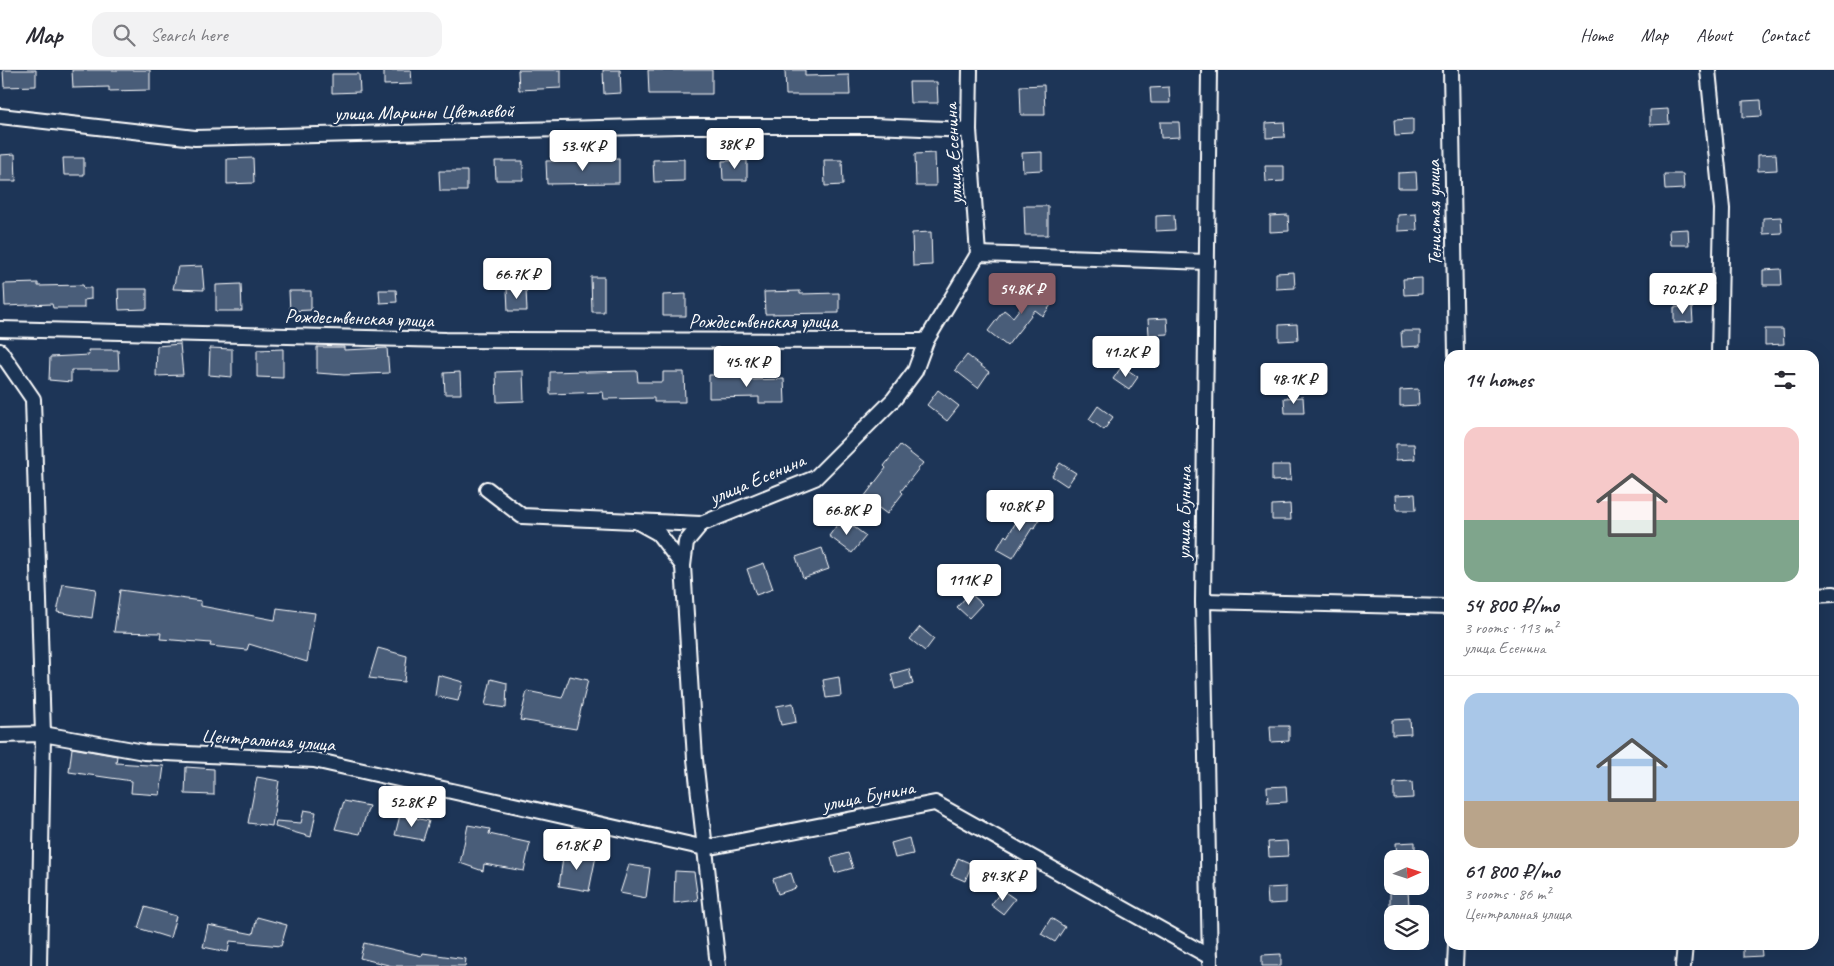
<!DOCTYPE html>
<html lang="en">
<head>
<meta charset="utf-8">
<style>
	body { margin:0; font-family:Caveat,sans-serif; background:#f2f2f3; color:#2b2b33; height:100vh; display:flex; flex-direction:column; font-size:19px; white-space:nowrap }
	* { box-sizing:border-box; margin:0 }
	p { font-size:16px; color:#7c7c81 }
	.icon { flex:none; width:28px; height:28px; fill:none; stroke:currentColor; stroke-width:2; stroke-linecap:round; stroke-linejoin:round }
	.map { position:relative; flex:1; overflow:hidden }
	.sheet { position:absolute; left:1444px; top:280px; width:375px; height:600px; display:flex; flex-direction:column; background:#fff; border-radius:15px; box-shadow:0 5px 20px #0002 }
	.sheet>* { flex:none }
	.needle { width:32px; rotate:87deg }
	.controls { position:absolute; left:1384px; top:780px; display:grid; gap:10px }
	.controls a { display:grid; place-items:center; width:45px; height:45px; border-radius:10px; background:#fff; box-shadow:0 5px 20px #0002; font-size:25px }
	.price { position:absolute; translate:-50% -42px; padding:0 11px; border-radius:5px; background:#fff; color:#222; font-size:16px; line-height:32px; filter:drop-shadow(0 1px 2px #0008) }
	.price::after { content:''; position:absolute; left:50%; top:30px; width:15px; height:11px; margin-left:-8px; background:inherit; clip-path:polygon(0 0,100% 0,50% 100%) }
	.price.current { background:#8a5d65; color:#fff }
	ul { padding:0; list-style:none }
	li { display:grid; align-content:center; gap:10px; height:265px; padding:0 20px }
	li+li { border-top:1px solid #e1e1e2 }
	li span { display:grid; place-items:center; height:155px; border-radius:15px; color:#555 }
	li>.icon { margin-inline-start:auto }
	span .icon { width:90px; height:90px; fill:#fffc; stroke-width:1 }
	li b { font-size:21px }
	h2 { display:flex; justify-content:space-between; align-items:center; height:60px; padding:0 20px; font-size:21px }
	header { display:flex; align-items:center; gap:30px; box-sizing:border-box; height:70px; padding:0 25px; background:#fff; border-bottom:1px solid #e1e1e2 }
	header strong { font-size:24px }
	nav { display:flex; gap:28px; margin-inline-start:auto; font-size:18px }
	.search { width:350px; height:45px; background:#f2f2f3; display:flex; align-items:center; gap:12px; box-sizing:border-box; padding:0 18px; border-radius:15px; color:#7c7c81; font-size:19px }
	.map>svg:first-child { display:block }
</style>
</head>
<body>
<header>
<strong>Map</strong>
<div class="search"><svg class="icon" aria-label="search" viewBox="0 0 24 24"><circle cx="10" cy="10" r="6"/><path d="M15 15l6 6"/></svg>Search here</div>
<nav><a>Home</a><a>Map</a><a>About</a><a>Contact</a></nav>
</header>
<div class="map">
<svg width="1834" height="896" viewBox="0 0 1834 896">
	<rect width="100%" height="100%" fill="#1d3557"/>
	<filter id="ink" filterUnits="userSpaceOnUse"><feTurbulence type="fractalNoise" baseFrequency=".02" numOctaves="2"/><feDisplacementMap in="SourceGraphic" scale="10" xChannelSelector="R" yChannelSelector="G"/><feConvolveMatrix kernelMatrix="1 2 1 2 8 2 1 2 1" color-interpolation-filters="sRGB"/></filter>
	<g filter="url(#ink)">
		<g fill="#4a5d79" stroke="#fff">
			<path d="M3,0H36V16L4,17Z"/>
			<path d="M72,0H150V20L109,21V17L73,18Z"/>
			<path d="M384,0H411L412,14L384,15Z"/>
			<path d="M518,0H561V18L519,20Z"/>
			<path d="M603,0H620L621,23L604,24Z"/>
			<path d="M648,0H712V24H649Z"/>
			<path d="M785,0H805V6L849,5L850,25H786Z"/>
			<path d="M332,4H359L360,22L332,23Z"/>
			<path d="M909,12H937L938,33H910Z"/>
			<path d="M1044,15L1045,45H1021L1020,16Z"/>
			<path d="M1169,17L1170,33H1151L1150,18Z"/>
			<path d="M1761,30L1762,46L1743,47V31Z"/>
			<path d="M1668,39L1669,54L1650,55V40Z"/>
			<path d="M1413,49V65L1395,66L1394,50Z"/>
			<path d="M1160,52H1179L1180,67L1161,68Z"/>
			<path d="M1284,52L1285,67L1266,68V53Z"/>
			<path d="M1042,82V100L1023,101L1022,83Z"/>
			<path d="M935,83L936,116H916L915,84Z"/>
			<path d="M15,84L16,111H0V85Z"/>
			<path d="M1776,84L1777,100L1758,101V85Z"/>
			<path d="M63,88H84V105H64Z"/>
			<path d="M253,88L254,113L227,114V89Z"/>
			<path d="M619,89V113L547,114L546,91Z"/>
			<path d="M684,89V111L654,112L653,90Z"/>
			<path d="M747,90V110H723L722,91Z"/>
			<path d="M824,90H842L843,115L825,116Z"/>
			<path d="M495,91H523V110H496Z"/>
			<path d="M1265,96H1284V111L1266,112Z"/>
			<path d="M439,101H467V121H440Z"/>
			<path d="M1416,102L1417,118H1398V103Z"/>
			<path d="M1664,104H1683L1684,119L1665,120Z"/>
			<path d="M1024,136H1048V165H1025Z"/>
			<path d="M1416,144L1417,160L1398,161V145Z"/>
			<path d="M1174,145L1175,160L1156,161V146Z"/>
			<path d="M1288,145L1289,161L1270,162V146Z"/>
			<path d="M1781,147L1782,163L1763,164V148Z"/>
			<path d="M1688,159L1689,175H1670L1669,160Z"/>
			<path d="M931,162L932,195L913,196L912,163Z"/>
			<path d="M202,196L204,220L173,219L178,197Z"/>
			<path d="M1781,199L1782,215H1763V200Z"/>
			<path d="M1294,202L1295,218L1276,219V203Z"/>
			<path d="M591,207H604V242H592Z"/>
			<path d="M1422,208V224L1404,225L1403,209Z"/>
			<path d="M38,213V216L83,215L84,218H91V229L84,230V238H53L52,234L5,236L4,214Z"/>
			<path d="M241,214L242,241H216V215Z"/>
			<path d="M1039,214L1056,228L1043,246L1035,240L1007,276L988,261L1004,240L1013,247Z"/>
			<path d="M118,219H147V239L119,240Z"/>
			<path d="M507,219H526L527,241H508Z"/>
			<path d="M379,220H396L397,232L380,233Z"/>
			<path d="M289,221H311V240L290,241Z"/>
			<path d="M800,221V224L839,223V243L765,244L764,222Z"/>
			<path d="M686,224V246H663V225Z"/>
			<path d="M1674,237H1692L1693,252L1674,253Z"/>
			<path d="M1167,248L1168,264L1149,265L1148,249Z"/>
			<path d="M1297,254L1298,270L1279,271V255Z"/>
			<path d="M1765,259H1783L1784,274L1765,275Z"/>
			<path d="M1401,261H1420V276L1402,277Z"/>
			<path d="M180,274L183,305L156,306L157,276Z"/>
			<path d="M317,277H344V280L387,278L389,303L344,305L317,303Z"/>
			<path d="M210,278L232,279V307L209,305Z"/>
			<path d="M283,279V308L257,307V280Z"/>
			<path d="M88,280H118L119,300H71V312L49,310L50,287L89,285Z"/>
			<path d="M967,285L989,302L978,318L955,300Z"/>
			<path d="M1122,296L1138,307L1129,320L1113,309Z"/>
			<path d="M523,301L524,331L497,332L496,302Z"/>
			<path d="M585,301V302L637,301L638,312H663V302H684L685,332H654V328L604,329L603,322L550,324V302Z"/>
			<path d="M460,302L461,324H445L444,303Z"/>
			<path d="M748,304V310L784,309L785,333H759V327L709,328V305Z"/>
			<path d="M1418,319L1419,335L1400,336V320Z"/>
			<path d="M938,320L959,336L947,351L927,335Z"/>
			<path d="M1303,327L1304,343H1285L1284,328Z"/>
			<path d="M1098,336L1113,347L1104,360L1089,349Z"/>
			<path d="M1396,374H1414L1415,389L1396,390Z"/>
			<path d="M900,375L923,393L901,421L903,423L887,444L864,427L886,398L884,396Z"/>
			<path d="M1060,393L1076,403L1067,416L1052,406Z"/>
			<path d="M1272,395H1290L1291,410L1272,411Z"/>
			<path d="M1415,424L1416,440H1397L1396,425Z"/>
			<path d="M1290,434L1291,450H1272V435Z"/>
			<path d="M1026,436L1042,446L1034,459L1032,458L1013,488L997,479L1005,465L1007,467Z"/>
			<path d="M842,448L866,466L852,483L829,466Z"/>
			<path d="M822,478L829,499L803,508L796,487Z"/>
			<path d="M764,493L773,519L756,525L747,499Z"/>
			<path d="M63,514L96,519L92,548L57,542Z"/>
			<path d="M120,520L201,531V536L275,550L277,538L315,543L307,592L249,574L247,580L210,576L211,573L160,569L161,563L114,562Z"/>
			<path d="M970,523L982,534L969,548L957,537Z"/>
			<path d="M920,557L934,569L925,581L910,569Z"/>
			<path d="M378,578L407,586L404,612L369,608Z"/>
			<path d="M909,599L913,614L895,619L891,604Z"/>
			<path d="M438,605L463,612L458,631L435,626Z"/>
			<path d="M570,606L588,610L576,659L520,650L527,621L562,628Z"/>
			<path d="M839,607L841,626L826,628L823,610Z"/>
			<path d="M491,609L507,613L506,638L485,635Z"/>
			<path d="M793,633L796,652L781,655L777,636Z"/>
			<path d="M1410,649L1411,664L1392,665V650Z"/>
			<path d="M1270,656H1289V671L1271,672Z"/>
			<path d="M72,678L117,686L116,693L164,696L160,725L131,723L132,711L69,702Z"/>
			<path d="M186,697L214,699V725L185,724Z"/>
			<path d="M257,707L279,711L272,756L248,753Z"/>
			<path d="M1412,712L1413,728L1394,729V713Z"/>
			<path d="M1286,716L1287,732L1268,733L1267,717Z"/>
			<path d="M344,731L369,736L360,764L335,759Z"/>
			<path d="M304,740L316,742L311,767L275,757L276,751L301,753Z"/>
			<path d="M400,745L429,751L423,770L395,765Z"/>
			<path d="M468,755L490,759L489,764L530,773L524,801L484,794L483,801L460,793Z"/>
			<path d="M909,768L913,784L895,788L891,773Z"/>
			<path d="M1287,771L1288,786L1269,787L1268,772Z"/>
			<path d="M1415,772V788L1397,789L1396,773Z"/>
			<path d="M564,781L596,786L589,821L559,816Z"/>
			<path d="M848,783L853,798L835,803L831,788Z"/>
			<path d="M958,788L972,794L965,811L951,805Z"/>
			<path d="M629,795L650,798L646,828L620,823Z"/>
			<path d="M675,801L694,802L698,830L674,833Z"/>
			<path d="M791,803L796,818L778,824L773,809Z"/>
			<path d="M1286,817V833L1268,834L1267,818Z"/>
			<path d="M1002,820L1015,829L1003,844L991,835Z"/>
			<path d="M1390,821H1408L1409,836L1390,837Z"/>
			<path d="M145,837L176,846L170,868L138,858Z"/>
			<path d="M257,847L287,855L281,876L230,871L228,882L203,877L208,855L253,864Z"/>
			<path d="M1051,848L1065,857L1055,872L1041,864Z"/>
			<path d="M364,873L422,886L423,883L466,889L465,896H392L360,888Z"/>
			<path d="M1743,875H1761L1762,886L1743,887Z"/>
			<path d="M1281,884V896H1262V885Z"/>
		</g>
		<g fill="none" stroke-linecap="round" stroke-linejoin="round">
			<g stroke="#fff" stroke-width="18">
				<g id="minor">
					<path d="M1209,0L1203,531L1210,893"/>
					<path d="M1451,0L1456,285"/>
					<path d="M1708,0L1722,139L1719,285"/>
					<path d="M0,46L195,68L679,56H873L969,60"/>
					<path d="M978,184L1207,192"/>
					<path d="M0,259L446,270L926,271"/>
					<path d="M0,281L33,329L43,664L39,896"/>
					<path d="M487,419L522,446L701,454"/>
					<path d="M638,452L658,463L683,496"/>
					<path d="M1814,525L1834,524"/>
					<path d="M1203,531L1449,537"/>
					<path d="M0,665L43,664L144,682L314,690L705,778L935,733L1210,887"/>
					<path d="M718,896L695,689L683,496L686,472L701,454L815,408L894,329L915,301L926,271L978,184L969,60L970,0"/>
					<path d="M1455,896L1456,875"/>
					<path d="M1683,896L1685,875"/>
				</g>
			</g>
			<use href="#minor" stroke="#1d3557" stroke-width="14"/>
		</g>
	</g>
	<g text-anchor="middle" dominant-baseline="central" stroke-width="4.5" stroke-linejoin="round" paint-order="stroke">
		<g font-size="20" fill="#fff" stroke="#1d3557">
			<text transform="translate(424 42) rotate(-1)">улица Марины Цветаевой</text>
			<text transform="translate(953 84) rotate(-93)">улица Есенина</text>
			<text transform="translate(1434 143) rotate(-91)">Тенистая улица</text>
			<text transform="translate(359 248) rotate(2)">Рождественская улица</text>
			<text x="763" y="251">Рождественская улица</text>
			<text transform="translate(757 409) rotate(-23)">улица Есенина</text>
			<text transform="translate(1184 443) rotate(-89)">улица Бунина</text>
			<text transform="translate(268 670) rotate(4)">Центральная улица</text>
			<text transform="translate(868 726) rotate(-11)">улица Бунина</text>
		</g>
	</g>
</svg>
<div class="controls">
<a><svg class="needle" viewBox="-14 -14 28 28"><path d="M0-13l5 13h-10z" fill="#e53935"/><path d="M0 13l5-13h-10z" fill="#7c7c81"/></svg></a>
<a><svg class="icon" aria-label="layers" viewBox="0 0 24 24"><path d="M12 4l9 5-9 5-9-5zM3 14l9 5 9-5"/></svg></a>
</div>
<b class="price" style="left:735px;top:100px">38K ₽</b>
<b class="price" style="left:583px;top:102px">53.4K ₽</b>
<b class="price" style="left:517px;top:230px">66.7K ₽</b>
<b class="price current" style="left:1022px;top:245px">54.8K ₽</b>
<b class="price" style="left:1683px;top:245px">70.2K ₽</b>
<b class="price" style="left:1126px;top:308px">41.2K ₽</b>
<b class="price" style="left:747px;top:318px">45.9K ₽</b>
<b class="price" style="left:1294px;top:335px">48.1K ₽</b>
<b class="price" style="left:1020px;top:462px">40.8K ₽</b>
<b class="price" style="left:847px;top:466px">66.8K ₽</b>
<b class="price" style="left:969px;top:536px">111K ₽</b>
<b class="price" style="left:412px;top:758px">52.8K ₽</b>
<b class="price" style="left:577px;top:801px">61.8K ₽</b>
<b class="price" style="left:1003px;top:832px">84.3K ₽</b>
<section class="sheet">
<h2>14 homes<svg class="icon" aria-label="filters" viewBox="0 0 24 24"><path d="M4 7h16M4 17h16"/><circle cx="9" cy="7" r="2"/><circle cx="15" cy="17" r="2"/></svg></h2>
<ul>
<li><span style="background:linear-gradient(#f6c9c9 60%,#7fa58c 0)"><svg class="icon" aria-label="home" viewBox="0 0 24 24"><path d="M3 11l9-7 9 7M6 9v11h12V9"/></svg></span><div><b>54 800 ₽/mo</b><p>3 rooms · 113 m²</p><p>улица Есенина</p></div></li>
<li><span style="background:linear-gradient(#a9c7e8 70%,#b9a48a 0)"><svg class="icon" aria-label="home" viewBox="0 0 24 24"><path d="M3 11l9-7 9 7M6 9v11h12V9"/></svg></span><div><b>61 800 ₽/mo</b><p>3 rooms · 86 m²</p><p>Центральная улица</p></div></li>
</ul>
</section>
</div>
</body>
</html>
